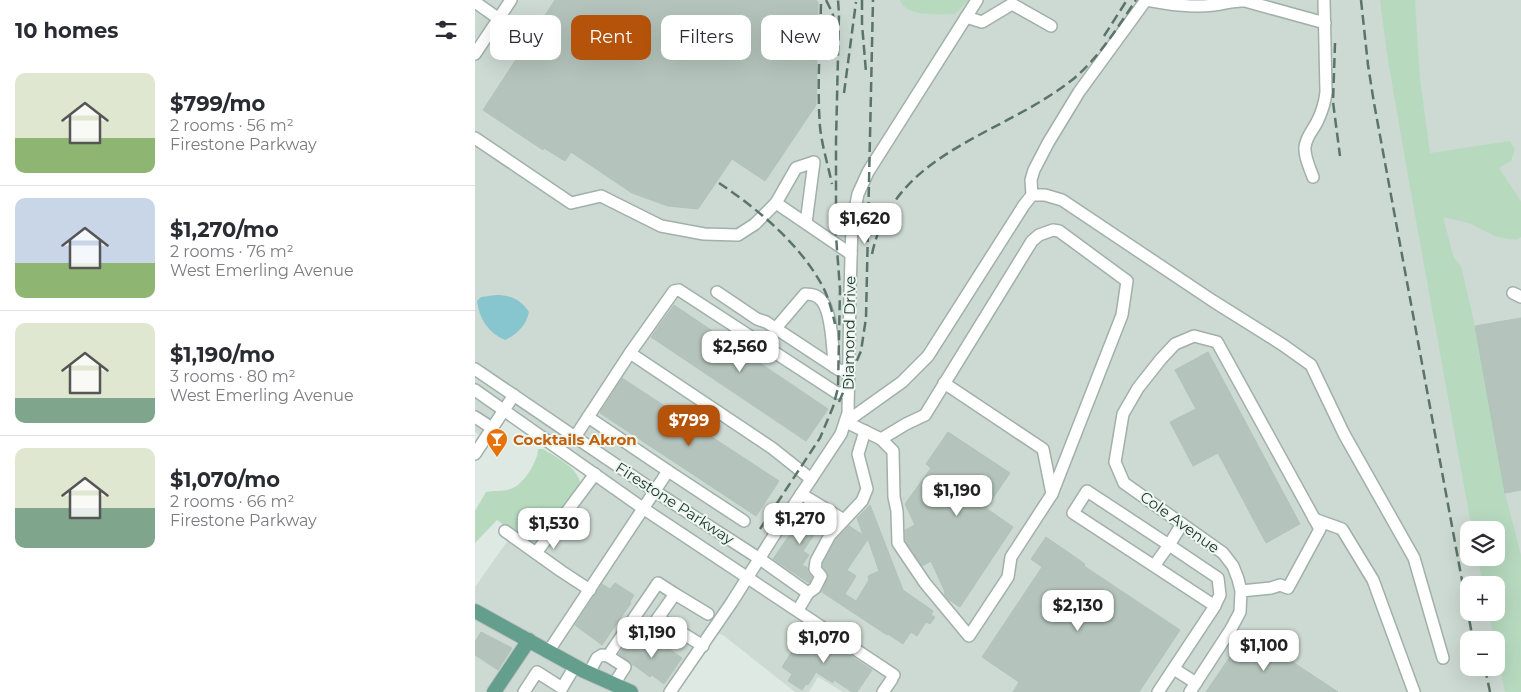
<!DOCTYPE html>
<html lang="en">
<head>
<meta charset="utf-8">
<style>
	body { margin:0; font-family:Montserrat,sans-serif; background:#f7f7f7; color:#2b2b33; height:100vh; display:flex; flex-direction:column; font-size:19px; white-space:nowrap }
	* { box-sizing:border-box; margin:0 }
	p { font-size:16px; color:#7c7c81 }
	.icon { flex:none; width:28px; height:28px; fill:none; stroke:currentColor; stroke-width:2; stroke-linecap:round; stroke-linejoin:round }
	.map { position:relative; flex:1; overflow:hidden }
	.side { display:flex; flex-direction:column; background:#fff; width:475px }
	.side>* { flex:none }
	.banner { position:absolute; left:15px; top:15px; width:475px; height:45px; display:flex; gap:10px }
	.fabs { position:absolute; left:985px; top:521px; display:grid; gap:10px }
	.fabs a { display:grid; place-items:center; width:45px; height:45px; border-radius:10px; background:#fff; box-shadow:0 5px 20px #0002; font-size:25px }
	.price { position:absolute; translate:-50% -42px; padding:0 11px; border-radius:10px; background:#fff; color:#222; font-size:16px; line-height:32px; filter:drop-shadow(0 1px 2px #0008) }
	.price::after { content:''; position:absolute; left:50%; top:30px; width:15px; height:11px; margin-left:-8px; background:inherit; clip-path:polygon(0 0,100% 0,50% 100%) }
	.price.selected { background:#b45309; color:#fff }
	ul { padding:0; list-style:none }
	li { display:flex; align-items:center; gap:15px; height:125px; padding:0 15px }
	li+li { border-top:1px solid #e1e1e2 }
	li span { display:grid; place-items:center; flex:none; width:140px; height:100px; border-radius:10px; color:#555 }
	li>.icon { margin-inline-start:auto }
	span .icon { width:60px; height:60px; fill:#fffc; stroke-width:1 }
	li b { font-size:21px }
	h2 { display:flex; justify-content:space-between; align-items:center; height:60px; padding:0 15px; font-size:21px }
	.chip { padding:0 18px; border-radius:10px; background:#fff; box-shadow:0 5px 20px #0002; font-size:18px; line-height:45px }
	.chip.selected { background:#b45309; color:#fff }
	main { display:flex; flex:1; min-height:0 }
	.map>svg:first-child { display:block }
</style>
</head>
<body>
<main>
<section class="side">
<h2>10 homes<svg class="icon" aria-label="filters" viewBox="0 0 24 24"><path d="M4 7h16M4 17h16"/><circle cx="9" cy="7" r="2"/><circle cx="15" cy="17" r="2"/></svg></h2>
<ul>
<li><span style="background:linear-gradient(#dfe7d0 65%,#8fb573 0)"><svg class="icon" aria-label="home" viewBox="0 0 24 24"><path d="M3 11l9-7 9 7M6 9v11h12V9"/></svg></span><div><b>$799/mo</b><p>2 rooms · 56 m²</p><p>Firestone Parkway</p></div></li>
<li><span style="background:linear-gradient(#c9d6e8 65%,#8fb573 0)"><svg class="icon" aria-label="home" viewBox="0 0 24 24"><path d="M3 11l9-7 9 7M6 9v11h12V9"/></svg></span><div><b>$1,270/mo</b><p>2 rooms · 76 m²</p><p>West Emerling Avenue</p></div></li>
<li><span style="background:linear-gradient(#dfe7d0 75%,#7fa58c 0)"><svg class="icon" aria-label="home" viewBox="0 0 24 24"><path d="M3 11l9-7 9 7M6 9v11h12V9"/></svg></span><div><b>$1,190/mo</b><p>3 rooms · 80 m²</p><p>West Emerling Avenue</p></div></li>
<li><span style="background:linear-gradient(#dfe7d0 60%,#7fa58c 0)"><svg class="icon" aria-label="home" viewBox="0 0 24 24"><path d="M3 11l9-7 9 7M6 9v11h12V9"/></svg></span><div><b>$1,070/mo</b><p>2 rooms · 66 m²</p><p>Firestone Parkway</p></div></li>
</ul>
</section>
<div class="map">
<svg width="1046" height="692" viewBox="0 0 1046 692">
	<rect width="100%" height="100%" fill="#dee9e4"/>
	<path fill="#cdd9d3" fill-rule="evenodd" d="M0,0H1046V561L1040,692H368L343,677L334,692H320L248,635L238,632L195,692H0V587L36,536L61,553L120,474L30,410L10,439L0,432ZM994,530H1021V558H994ZM994,585H1021V612H994ZM994,640H1021V668H994Z"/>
	<g fill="#b7dabf">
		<path d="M425,0H494L480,14C464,14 431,18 425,0Z"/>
		<path d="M905,0H940L945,79L955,153L1035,141L1040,149L1036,161L1024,168L1046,201V237L1042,240L1022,237L994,223L968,217L979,258L986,266L1000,326L1030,493L1046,555V692H1030L1021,650V640H1019L1014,613L1021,612V585H1008L1003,558H1021V530H997L931,165L912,54Z"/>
		<path d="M63,449H68C81,457 112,472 104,491C100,500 91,509 86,517L75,514L63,507L57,518L62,531V545L54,543L22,520L0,543V511L11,492C19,490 30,492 38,488C49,483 63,461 63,449Z"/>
	</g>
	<path fill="#87c6ce" d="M21,295C36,295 46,300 54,312C51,326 42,334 30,340C13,333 4,318 2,301L6,297Z"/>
	<g fill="#b4c4bd" stroke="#b1c3ba" fill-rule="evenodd">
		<path d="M80,0H341L343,2L341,105L290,181L257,159L223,209L193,206L157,193L96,152L90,161L69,148L68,150L8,110Z"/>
		<path d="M199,305L353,409L331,441L176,337Z"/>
		<path d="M1046,318V490L1030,493L1000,326Z"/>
		<path d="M733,352L825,524L791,543L743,453L718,466L695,422L721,409L700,370Z"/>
		<path d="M147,378L304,481L281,516L125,413Z"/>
		<path d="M473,432L535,473L511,508L538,527L485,607L473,599L469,594L470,592L456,561L447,566L430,541V530L440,525L430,504L456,468L451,464Z"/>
		<path d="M395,505L428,590L458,611L456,615L460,617L455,624L451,622L442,636L436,632L428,644L413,634L412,635L347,592L353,576L348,567V563L361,539L374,526L388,535L382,518ZM393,539L404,571L393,576L394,580L381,601L370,594L381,576L372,570Z"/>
		<path d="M333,508L350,519L328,551L334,555L327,565L333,568V572L337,577L334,583L298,559Z"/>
		<path d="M571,537L610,564L609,566L705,630L664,692H538L544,682L507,657L567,567L556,559Z"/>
		<path d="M140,583L159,595L155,602L156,603L127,645L100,625L127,584L135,589Z"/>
		<path d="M333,627L360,647L361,646L397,670L382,692H377L359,680L358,683L341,672L333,685L331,684L327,690L313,681L317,674L307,667Z"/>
		<path d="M6,632L37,648L23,670L0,655V642Z"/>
		<path d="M772,632L863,692H731Z"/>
		<path d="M179,638L207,658L189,684L177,675L175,677L144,654L155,639L169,647L175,644Z"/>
	</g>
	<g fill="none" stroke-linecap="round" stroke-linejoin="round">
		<path stroke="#b8c6c0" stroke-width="11" stroke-dasharray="11 5.5" stroke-linecap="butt" d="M153,663L166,644"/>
		<g stroke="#a1b0ab" stroke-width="14">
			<g id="minor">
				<path d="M671,0C693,4 716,8 739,5C750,4 759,0 770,1L850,23"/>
				<path d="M0,2L24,19"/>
				<path d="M491,17L507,22L537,4L576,26"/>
				<path d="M0,54L36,0"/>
				<path d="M0,138L96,203L126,196L186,226L229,234L263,235L280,224L301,203L376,254"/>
				<path d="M838,177C835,168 829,157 830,147C831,137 838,130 842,122C847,112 850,102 851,92L849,0"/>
				<path d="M557,195L556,180L559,170L573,143L604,92L671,0"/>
				<path d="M301,203L321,168L339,162L331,223"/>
				<path d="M578,230L584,231L652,281L647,315L577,494L536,557L533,577L494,636L450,583L423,543L422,511L419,497L418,451L406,439L431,424L450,415L557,241L564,235Z"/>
				<path d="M242,292L282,319L291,322L364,370L373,371"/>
				<path d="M1038,293L1046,297"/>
				<path d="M301,328L330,294C337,294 342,295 347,301C357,313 358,351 359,367"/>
				<path d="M155,353L199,291L204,290L362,393L373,392"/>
				<path d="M0,369L181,492L285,559L333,593L323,610"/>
				<path d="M469,383L568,449L577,494"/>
				<path d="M0,390L169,509L419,675"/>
				<path d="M0,417L17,428"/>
				<path d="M100,437L155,353L297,448L336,479"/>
				<path d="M406,439L371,422L427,382L453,356L549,205L557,195H570L587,200L738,301L808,345L836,365L869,434L939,558L968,658"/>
				<path d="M0,454L39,395"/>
				<path d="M193,471L269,521"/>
				<path d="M326,494L369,520"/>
				<path d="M839,519L867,529L898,580L939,692"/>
				<path d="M30,531L86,571L115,590"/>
				<path d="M61,553L120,474"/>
				<path d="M679,566L598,513L612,491L694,545L679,566L740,606"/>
				<path d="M333,593L340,588L346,576L340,569L341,561L355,535L387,501L392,489L383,454L390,431"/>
				<path d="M200,594L233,614"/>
				<path d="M152,628L169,640L183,618"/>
				<path d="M73,652L193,471L113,417"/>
				<path d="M699,669L721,683"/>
				<path d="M114,673L122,658L127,655L133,656"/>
				<path d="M139,684L150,667L133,656L183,583L200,594L183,618L228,646"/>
				<path d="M49,692L62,672L87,688L100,666"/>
				<path d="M195,692L257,602L303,529L366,434L373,413L375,292L377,224L383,194L393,172L502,0"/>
				<path d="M408,692L417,679"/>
				<path d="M683,692L738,609L745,595L743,578L694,545L707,524"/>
				<path d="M715,692L756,629L765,612L766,591L763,579L758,566L748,553L649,483L640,462L648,414L663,388L686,359L700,344L719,336L742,342L845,529L813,588L805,585L796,588L766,591"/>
			</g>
		</g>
		<g stroke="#bcc3c1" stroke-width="16">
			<g id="major">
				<path d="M0,611L107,670L156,692"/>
				<path d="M19,692L54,640"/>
			</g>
		</g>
		<use href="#minor" stroke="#fff" stroke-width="11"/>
		<use href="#major" stroke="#649e8c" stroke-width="14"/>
		<g stroke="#5a746c" stroke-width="2.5" stroke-dasharray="10 5" stroke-linecap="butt">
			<path d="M351,0L357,12L361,25"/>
			<path d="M387,0V24L391,72"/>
			<path d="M886,0L893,65L899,103L998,640"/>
			<path d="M346,4C345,45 342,86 345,127C347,146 353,165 357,184"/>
			<path d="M629,36L652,0"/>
			<path d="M860,43L858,102L865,156"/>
			<path d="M369,93L381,2"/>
			<path d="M244,183C284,210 325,244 348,287C354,299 357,311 360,324"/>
			<path d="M397,254C419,151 525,137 597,80C624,58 642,28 661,0"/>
			<path d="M364,402L386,351L391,318L398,0"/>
			<path d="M285,529L345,438L358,407L363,388L365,289L361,236V141L364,14L363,0"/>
			<path d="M1010,668L1015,692"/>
		</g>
	</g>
	<defs>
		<g id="bar-pin" transform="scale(1.125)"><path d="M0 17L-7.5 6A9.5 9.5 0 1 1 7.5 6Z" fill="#e8710a" stroke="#eef6f2"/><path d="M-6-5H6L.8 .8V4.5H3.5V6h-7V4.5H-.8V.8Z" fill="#fff"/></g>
	</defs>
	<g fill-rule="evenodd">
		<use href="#bar-pin" x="22" y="439"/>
	</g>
	<g text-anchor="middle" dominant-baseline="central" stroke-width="4" stroke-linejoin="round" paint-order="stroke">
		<g font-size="15" fill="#203831" stroke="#eef6f2">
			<text transform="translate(374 333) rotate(-89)">Diamond Drive</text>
			<text transform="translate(200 503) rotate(33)">Firestone Parkway</text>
			<text transform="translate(705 522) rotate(36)">Cole Avenue</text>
		</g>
		<g font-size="15" font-weight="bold" fill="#c56008" stroke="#eef6f2" text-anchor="start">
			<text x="38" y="439">Cocktails Akron</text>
		</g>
	</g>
</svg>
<div class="fabs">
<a><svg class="icon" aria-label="layers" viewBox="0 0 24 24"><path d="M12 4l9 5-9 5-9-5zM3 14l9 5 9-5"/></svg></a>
<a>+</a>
<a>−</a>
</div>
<b class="price" style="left:390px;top:245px">$1,620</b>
<b class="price" style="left:265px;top:373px">$2,560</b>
<b class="price selected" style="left:214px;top:447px">$799</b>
<b class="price" style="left:482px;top:517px">$1,190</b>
<b class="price" style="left:325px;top:545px">$1,270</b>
<b class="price" style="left:79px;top:550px">$1,530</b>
<b class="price" style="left:603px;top:632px">$2,130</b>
<b class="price" style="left:177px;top:659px">$1,190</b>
<b class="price" style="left:349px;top:664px">$1,070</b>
<b class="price" style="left:789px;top:672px">$1,100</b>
<div class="banner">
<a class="chip">Buy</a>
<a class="chip selected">Rent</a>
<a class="chip">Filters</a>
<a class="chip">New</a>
</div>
</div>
</main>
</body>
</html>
